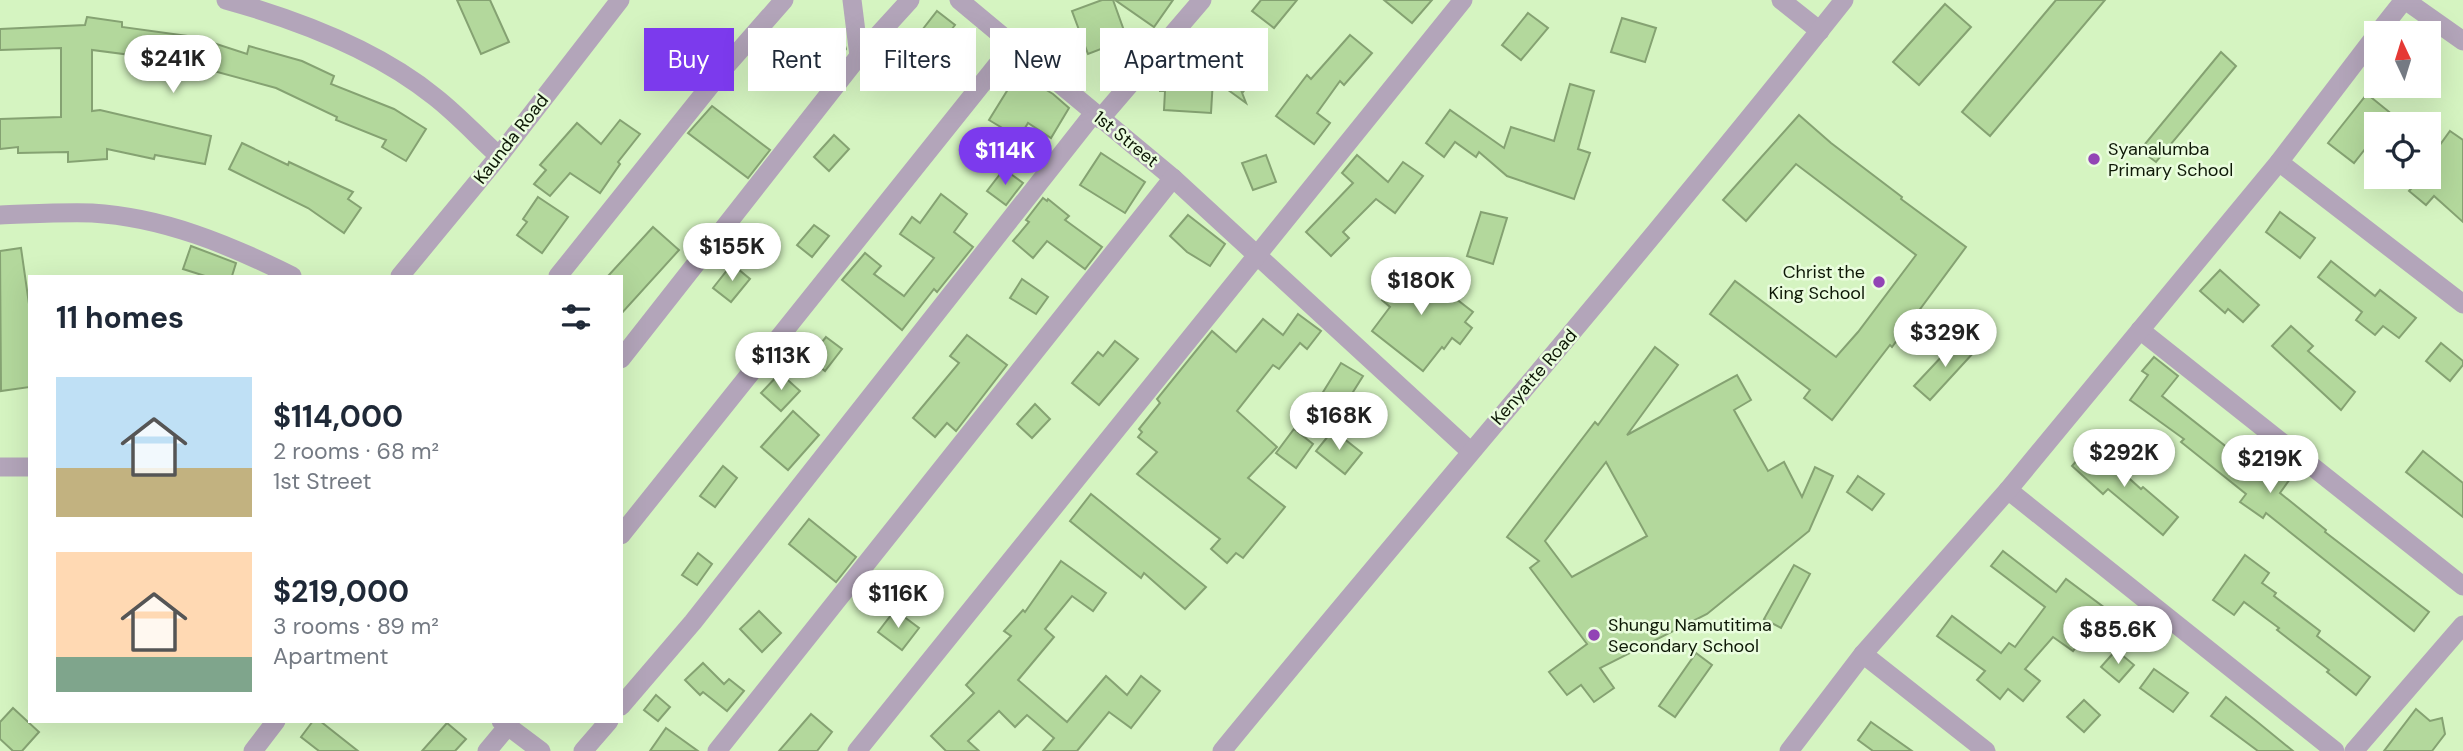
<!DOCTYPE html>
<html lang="en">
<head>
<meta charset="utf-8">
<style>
	body { margin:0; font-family:"DM Sans",sans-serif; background:#f6f6f7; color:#1f2937; height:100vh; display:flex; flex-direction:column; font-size:26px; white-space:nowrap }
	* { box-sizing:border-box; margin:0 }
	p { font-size:23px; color:#747a83 }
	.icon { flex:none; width:38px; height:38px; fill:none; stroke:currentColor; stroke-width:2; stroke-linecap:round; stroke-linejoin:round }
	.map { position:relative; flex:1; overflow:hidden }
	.sheet { position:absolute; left:28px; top:275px; width:595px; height:448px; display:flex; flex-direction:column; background:#fff; border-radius:0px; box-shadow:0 7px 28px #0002 }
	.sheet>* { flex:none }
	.guide { position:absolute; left:644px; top:28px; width:665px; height:63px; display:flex; gap:14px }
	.needle { width:46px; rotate:356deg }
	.tools { position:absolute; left:2364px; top:21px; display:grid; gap:14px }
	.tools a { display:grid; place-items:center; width:77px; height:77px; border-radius:0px; background:#fff; box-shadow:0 7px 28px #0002; font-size:35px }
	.price { position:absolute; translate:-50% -60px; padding:0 16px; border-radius:24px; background:#fff; color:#222; font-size:23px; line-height:46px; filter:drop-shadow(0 2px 4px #0008) }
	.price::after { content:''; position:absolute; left:50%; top:42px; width:21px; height:16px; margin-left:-10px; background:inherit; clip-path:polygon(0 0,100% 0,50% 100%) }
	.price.current { background:#7c3aed; color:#fff }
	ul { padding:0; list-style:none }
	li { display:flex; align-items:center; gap:21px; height:175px; padding:0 28px }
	li span { display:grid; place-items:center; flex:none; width:196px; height:140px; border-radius:0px; color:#555 }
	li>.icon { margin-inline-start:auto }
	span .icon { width:84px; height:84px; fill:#fffc; stroke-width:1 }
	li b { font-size:30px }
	h2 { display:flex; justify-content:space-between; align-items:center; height:84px; padding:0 28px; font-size:30px }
	.tag { padding:0 24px; border-radius:0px; background:#fff; box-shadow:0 7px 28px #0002; font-size:24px; line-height:63px }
	.tag.current { background:#7c3aed; color:#fff }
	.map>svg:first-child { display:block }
</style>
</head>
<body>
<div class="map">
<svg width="2463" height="751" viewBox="0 0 2463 751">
	<rect width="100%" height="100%" fill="#d5f4c1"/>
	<g fill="#b3d89c" stroke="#85a272" stroke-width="2" fill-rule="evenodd">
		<path d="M457,0H490L509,42L481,54Z"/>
		<path d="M1102,0H1113L1127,39L1088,54L1072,11Z"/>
		<path d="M1115,0H1173L1154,27Z"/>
		<path d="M1261,0H1297L1274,28L1252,11Z"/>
		<path d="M1384,0H1432L1412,23Z"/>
		<path d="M2056,0H2105L1990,136L1962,112Z"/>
		<path d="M1945,4L1971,27L1919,85L1893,62Z"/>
		<path d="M937,11L955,25L937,48L919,34Z"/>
		<path d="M1528,13L1548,28L1521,60L1502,45Z"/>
		<path d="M87,17L122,22V27L195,37L247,54L249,46L302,61L334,76L331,84L394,109L426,129L406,161L382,147L386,140L336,120L337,117L276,88L177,61L92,50V111L100,110L211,136L205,164L155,155L154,159L107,149V159L68,162V152L18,153V147L0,149V119L61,117V48L0,50V29L85,25Z"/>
		<path d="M1622,18L1656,28L1645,62L1611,52Z"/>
		<path d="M696,32L714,43L700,65L682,54Z"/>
		<path d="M828,35L845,46L846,49L832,68L814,55Z"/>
		<path d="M1350,35L1372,53L1344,85L1340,81L1317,113L1330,123L1314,144L1276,116L1307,75L1311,79Z"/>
		<path d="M1215,37V43L1257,74L1243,92L1241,90L1246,103L1213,79L1211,113L1164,110L1165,91H1160L1161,71L1189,73Z"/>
		<path d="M2221,52L2236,66L2156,162L2140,150Z"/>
		<path d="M1018,73L1053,94L1069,108L1051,138L1028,123L1019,138L989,120Z"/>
		<path d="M1570,84L1594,91L1578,149L1590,153L1574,199L1507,176L1479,152L1476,157L1455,142L1444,157L1426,143L1450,110L1504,148L1511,127L1554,141Z"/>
		<path d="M2367,94L2393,115L2385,124H2376V135L2354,163L2328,143Z"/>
		<path d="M712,106L770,150L748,178L688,133Z"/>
		<path d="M1799,115L1831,143L1902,197L1901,199L1966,247L1892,347L1890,345L1832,420L1804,398L1810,390L1710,314L1735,281L1836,357L1858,332L1916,255L1796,164L1746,221L1723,200Z"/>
		<path d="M620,120L640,134L618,162L620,164L600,193L570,173L550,196L534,184L546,170L540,165L577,123L601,144Z"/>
		<path d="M2450,131L2463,140V222L2434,196L2426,205L2409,191L2418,181L2413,177H2429V160Z"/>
		<path d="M834,135L849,149L829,171L814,157Z"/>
		<path d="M242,143L288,165L289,162L353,192L348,199L361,208L344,233L308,208L229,169Z"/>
		<path d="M1101,153L1145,182L1125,213L1080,185Z"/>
		<path d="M1266,155L1276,182L1253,190L1242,163Z"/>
		<path d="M1357,155L1388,182L1403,162L1423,176L1395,213L1376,199L1343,232L1349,238L1331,256L1306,232L1353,183L1342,173Z"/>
		<path d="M1004,169L1023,183L1006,205L987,191Z"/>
		<path d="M941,194L967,214L954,232L973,247L937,292L934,289L902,330L842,280L865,253L881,266L874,274L904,296L934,258L900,234L912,217L920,223Z"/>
		<path d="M538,197L568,217L542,253L517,235L527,222L523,219Z"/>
		<path d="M1043,198L1047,201L1048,199L1069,216L1065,220L1102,247L1085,269L1047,241L1033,258L1013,241L1029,222L1026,220Z"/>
		<path d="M1481,212L1507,218L1493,264L1467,256Z"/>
		<path d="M2280,212L2315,238L2300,258L2266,232Z"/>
		<path d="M1188,215L1225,244L1210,266L1187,252L1170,236Z"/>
		<path d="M814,225L829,236L812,257L797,245Z"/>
		<path d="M653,227L679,250L621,314V276H608Z"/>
		<path d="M191,246L236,263L232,276H205L183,269Z"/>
		<path d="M21,248L30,311V387L1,391L0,251Z"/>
		<path d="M1407,261L1473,312L1465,322L1472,328L1460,344L1452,338L1444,349L1442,347L1423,371L1372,331L1390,307L1382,300Z"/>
		<path d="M2331,261L2375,296L2380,290L2416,318L2399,338L2383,326L2375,335L2356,320L2362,312L2318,277Z"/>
		<path d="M732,264L750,279L731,302L713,288Z"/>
		<path d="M2220,270L2259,305L2243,322L2228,309L2225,313L2200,291Z"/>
		<path d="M1022,279L1048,297L1036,314L1010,298Z"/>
		<path d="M1298,314L1321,331L1307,349L1300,343L1279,369L1273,365L1237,411L1277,447L1248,478L1285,507L1243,558L1236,553L1227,563L1211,549L1220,539L1137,474L1157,452L1138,437L1142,432L1139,429L1160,403L1157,399L1212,331L1236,352L1263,319L1283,335Z"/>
		<path d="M2291,326L2313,346L2308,351L2355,392L2341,410L2272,346Z"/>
		<path d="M967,335L1007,365L956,431L947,423L935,437L913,418L959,363L950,356Z"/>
		<path d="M826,337L842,349L825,371L809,358Z"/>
		<path d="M1960,337L1975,351L1930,400L1914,386Z"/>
		<path d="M1115,341L1138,359L1099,405L1072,383L1098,352L1103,356Z"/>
		<path d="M2441,343L2463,361V365L2450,381L2426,361Z"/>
		<path d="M1655,347L1678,365L1627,435L1737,375L1751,400L1734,410L1768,471L1784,462L1802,497L1815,467L1833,476L1809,531L1707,614L1600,668L1614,688L1594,702L1581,685L1567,695L1549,672L1587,644L1530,568L1539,561L1507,537L1595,422L1598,425ZM1606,462L1647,536L1572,577L1545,541Z"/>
		<path d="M2154,357L2178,376L2162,396L2247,463L2254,453L2290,479L2280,493L2326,530L2325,532L2429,612L2414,631L2266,513L2263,518L2240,502L2246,494L2181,442L2184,439L2130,400L2148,375L2142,371Z"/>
		<path d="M1341,363L1363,376L1341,411L1320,397Z"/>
		<path d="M780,373L800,391L781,411L761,393Z"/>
		<path d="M1035,404L1050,419L1032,438L1017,424Z"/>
		<path d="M793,411L819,435L788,470L761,447Z"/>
		<path d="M1294,429L1313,444L1296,468L1276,453Z"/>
		<path d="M1333,430L1362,453L1345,474L1316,451Z"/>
		<path d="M2091,444L2141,489L2143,487L2178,517L2163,535L2108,489L2103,494L2072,466Z"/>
		<path d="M2423,451L2463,483V517L2406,472Z"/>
		<path d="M723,466L737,478L715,507L700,496Z"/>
		<path d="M1858,476L1884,494L1872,510L1847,492Z"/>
		<path d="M1091,494L1206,587L1185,609L1144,573L1141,578L1070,521Z"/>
		<path d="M809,519L856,557L836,582L789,544Z"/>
		<path d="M2003,551L2056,592L2066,579L2105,608L2073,651L2053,637L2025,669L2040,681L2023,701L2008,689L2000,699L1977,680L1985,671L1937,636L1952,616L2001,653L2009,643L2015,647L2045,607L1991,566Z"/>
		<path d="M698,553L712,564L697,585L682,575Z"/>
		<path d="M2245,555L2269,573L2262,583L2276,593L2274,596L2320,631L2317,636L2370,677L2356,695L2327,672L2329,670L2277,630L2279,628L2244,602L2234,615L2213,600Z"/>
		<path d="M1061,561L1106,593L1093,611L1072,596L1045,629L1054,637L1018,680L1067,722L1106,676L1127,695L1141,676L1160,691L1131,728L1109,712L1077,751H1043L1054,738L1027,715L1015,727L999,711L968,741L979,751H946L931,736L974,693L966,685L1011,636L1004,631L1023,610L1025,612Z"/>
		<path d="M1794,565L1810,574L1781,628L1764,619Z"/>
		<path d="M895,610L919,628L902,650L878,632Z"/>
		<path d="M759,611L781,633L762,652L740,629Z"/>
		<path d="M2116,650L2134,665L2119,682L2101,667Z"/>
		<path d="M1696,653L1712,665L1675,717L1659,706Z"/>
		<path d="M703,663L724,684L729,679L744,691L727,711L703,692L700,695L685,680Z"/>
		<path d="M2154,669L2188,693L2173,712L2140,688Z"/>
		<path d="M656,695L670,707L658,721L644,710Z"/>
		<path d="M2226,697L2255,720L2293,751H2258L2211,716Z"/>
		<path d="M2084,700L2100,715L2084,732L2067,717Z"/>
		<path d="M13,708L39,732L22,751H13L0,739V722Z"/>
		<path d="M2416,709L2430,721L2442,718L2445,734L2432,751H2384Z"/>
		<path d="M811,714L832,732L817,751H779Z"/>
		<path d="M313,721H320L358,751H319L301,737Z"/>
		<path d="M1871,722L1912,751H1873L1858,740Z"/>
		<path d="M447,723L466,739L455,751H422Z"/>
		<path d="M666,728L698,751H650Z"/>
	</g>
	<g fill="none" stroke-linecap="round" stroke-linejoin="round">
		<g stroke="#b3a5ba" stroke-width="19">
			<path d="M226,0C298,20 376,49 435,97C458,115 478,137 499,156"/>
			<path d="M852,0L859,56"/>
			<path d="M959,0L1173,178L1470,451"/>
			<path d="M1781,0L1820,31"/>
			<path d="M2405,0L2463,41"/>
			<path d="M2378,33L2404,0"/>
			<path d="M1100,119L1202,0"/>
			<path d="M2279,162L2463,304"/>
			<path d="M0,215C31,214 62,212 92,213C163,217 230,245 292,276"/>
			<path d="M400,276L499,156L620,0"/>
			<path d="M558,276L726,66L784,0"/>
			<path d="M2140,330L2463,586"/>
			<path d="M621,359L859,56L910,0"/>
			<path d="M0,467H30"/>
			<path d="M2008,490L2335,751"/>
			<path d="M621,535L1013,45"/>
			<path d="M1863,654L1986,751"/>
			<path d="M621,706L693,622L1094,113"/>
			<path d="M501,721L541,751"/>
			<path d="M253,751L276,721"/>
			<path d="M487,751L507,727"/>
			<path d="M583,751L609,721"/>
			<path d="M717,751L1173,178"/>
			<path d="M857,751L1463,0"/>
			<path d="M1222,751C1428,500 1642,255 1844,0"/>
			<path d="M1789,751L1863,654L2008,490L2279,162L2376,35"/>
			<path d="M2354,751L2463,625"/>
		</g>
	</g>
	<g fill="#9244b5" stroke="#eafdde" stroke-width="2.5">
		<circle cx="2094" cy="159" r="7"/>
		<circle cx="1879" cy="282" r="7"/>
		<circle cx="1594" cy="635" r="7"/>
	</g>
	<g text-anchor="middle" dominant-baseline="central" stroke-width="5" stroke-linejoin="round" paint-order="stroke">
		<g font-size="18" fill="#0d1806" stroke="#eafdde">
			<text transform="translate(511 139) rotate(-52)">Kaunda Road</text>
			<text transform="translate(1126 139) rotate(39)">1st Street</text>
			<text transform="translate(1534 377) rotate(-49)">Kenyatte Road</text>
		</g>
		<g font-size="18" fill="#0d1806" stroke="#eafdde" text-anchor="start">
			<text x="2108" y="149">Syanalumba<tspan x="2108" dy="21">Primary School</tspan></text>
			<text x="1865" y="272" text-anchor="end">Christ the<tspan x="1865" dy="21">King School</tspan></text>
			<text x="1608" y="625">Shungu Namutitima<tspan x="1608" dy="21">Secondary School</tspan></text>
		</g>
	</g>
</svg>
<div class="tools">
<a><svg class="needle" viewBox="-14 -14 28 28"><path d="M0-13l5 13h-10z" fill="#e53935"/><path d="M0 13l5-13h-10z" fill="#747a83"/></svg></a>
<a><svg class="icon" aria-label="locate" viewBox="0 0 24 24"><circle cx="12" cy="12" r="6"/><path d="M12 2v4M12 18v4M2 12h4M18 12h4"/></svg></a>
</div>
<b class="price" style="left:173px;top:95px">$241K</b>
<b class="price current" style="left:1005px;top:187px">$114K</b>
<b class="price" style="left:732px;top:283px">$155K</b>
<b class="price" style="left:1421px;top:317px">$180K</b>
<b class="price" style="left:1945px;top:369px">$329K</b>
<b class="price" style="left:781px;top:392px">$113K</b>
<b class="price" style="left:1339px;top:452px">$168K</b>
<b class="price" style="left:2124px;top:489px">$292K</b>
<b class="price" style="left:2270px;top:495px">$219K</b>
<b class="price" style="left:898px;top:630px">$116K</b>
<b class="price" style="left:2118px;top:666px">$85.6K</b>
<div class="guide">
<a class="tag current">Buy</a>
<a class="tag">Rent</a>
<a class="tag">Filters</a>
<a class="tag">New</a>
<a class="tag">Apartment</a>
</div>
<section class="sheet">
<h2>11 homes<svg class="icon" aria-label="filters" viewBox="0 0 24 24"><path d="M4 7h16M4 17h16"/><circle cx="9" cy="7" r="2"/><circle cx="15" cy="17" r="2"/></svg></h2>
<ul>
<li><span style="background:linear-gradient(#bfe0f5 65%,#c2b280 0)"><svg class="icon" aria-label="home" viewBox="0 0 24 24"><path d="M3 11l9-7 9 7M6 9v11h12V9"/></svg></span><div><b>$114,000</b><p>2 rooms · 68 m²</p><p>1st Street</p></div></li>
<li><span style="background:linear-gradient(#ffd9b3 75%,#7fa58c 0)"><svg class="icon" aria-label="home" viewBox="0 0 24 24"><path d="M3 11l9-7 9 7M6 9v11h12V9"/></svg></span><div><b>$219,000</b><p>3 rooms · 89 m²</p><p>Apartment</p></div></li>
</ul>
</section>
</div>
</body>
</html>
